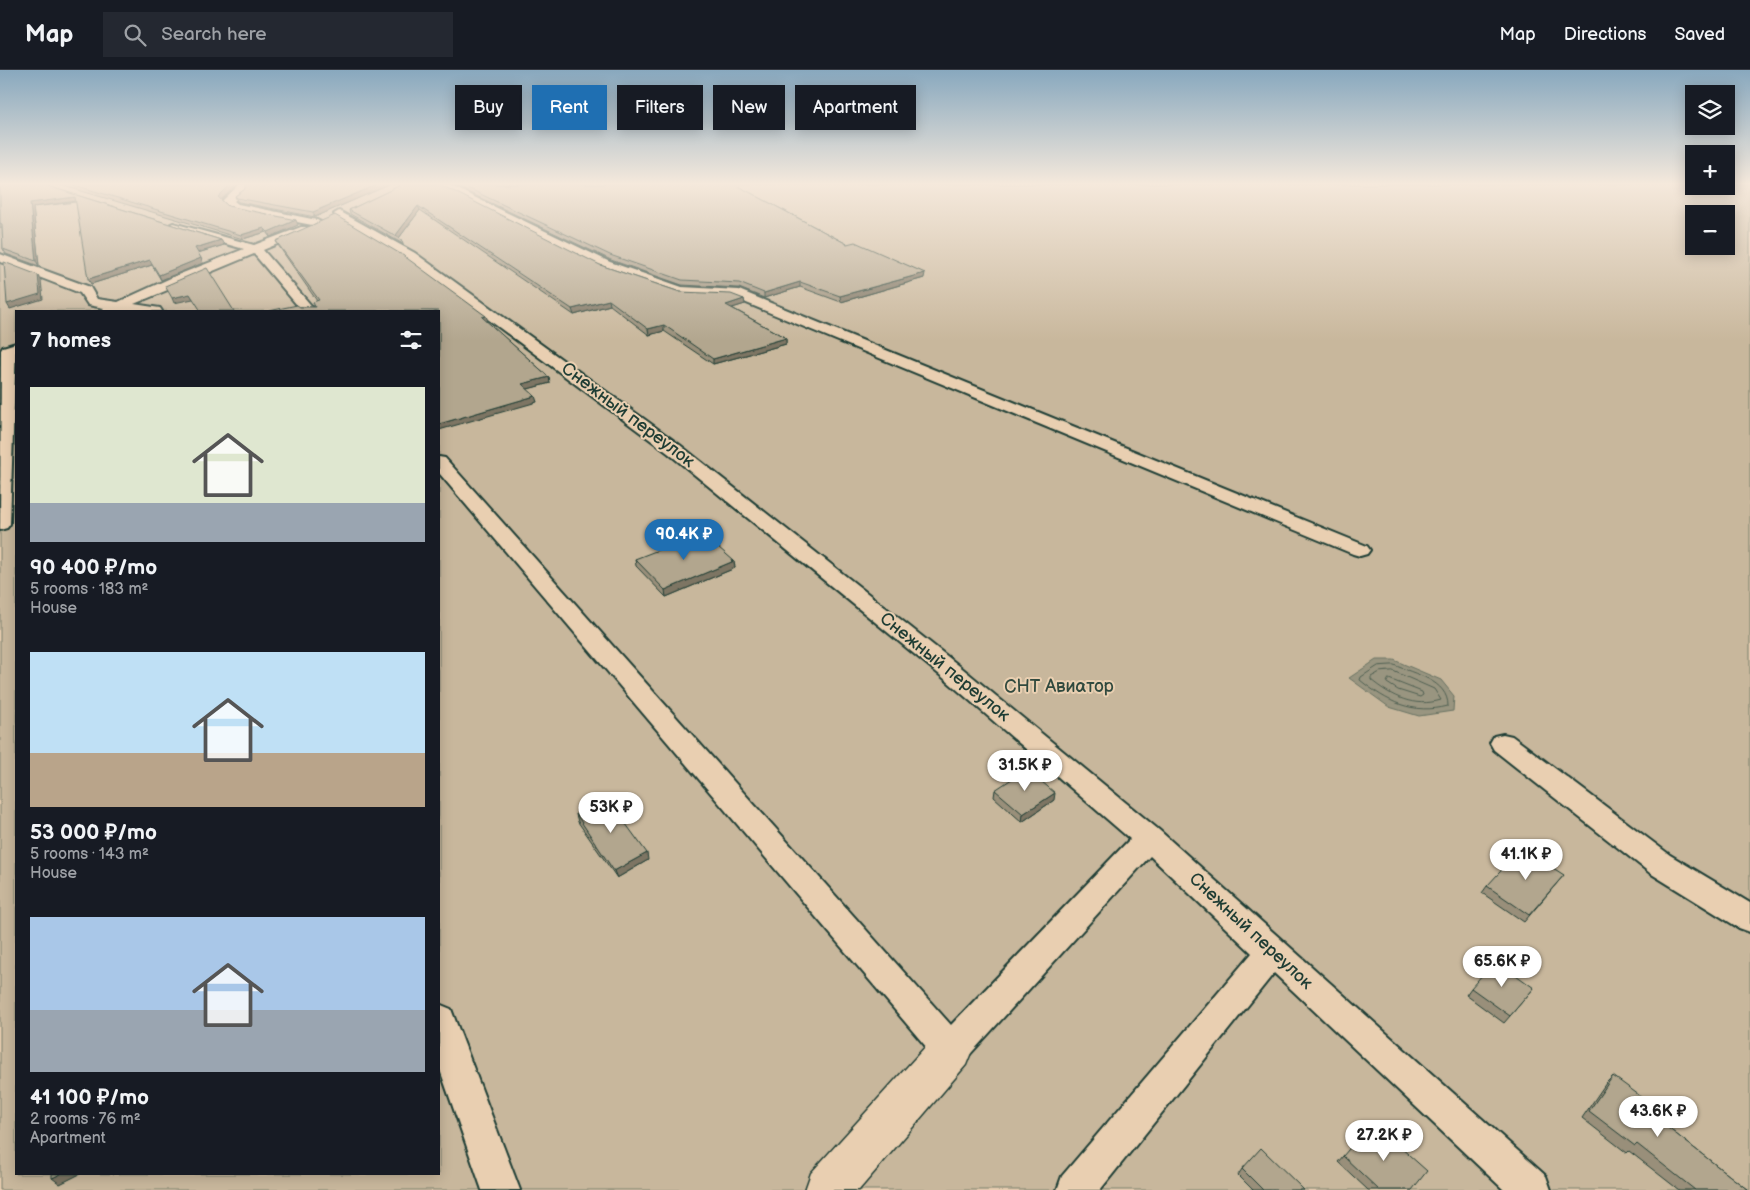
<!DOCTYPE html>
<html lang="en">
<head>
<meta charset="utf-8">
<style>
	body { margin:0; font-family:"Balsamiq Sans",sans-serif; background:#242831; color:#f1f3f6; height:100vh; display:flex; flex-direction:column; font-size:19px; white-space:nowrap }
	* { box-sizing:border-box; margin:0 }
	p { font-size:16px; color:#9ea1a6 }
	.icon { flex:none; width:28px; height:28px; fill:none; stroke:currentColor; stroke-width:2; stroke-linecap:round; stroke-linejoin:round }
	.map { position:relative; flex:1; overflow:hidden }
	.drawer { position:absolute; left:15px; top:240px; width:425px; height:865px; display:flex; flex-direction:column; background:#171b24; border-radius:0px; box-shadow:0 2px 12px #0003 }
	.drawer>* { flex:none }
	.guide { position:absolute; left:455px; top:15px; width:475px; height:45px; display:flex; gap:10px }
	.fabs { position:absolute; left:1685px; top:15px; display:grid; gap:10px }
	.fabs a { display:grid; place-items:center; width:50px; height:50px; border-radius:0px; background:#171b24; box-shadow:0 2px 12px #0003; font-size:25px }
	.price { position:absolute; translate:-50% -42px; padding:0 11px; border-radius:18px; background:#fff; color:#222; font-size:16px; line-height:32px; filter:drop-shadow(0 1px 2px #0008) }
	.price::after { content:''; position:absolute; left:50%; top:30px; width:15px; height:11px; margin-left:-8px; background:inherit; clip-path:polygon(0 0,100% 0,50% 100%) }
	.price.selected { background:#1f6fb2; color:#fff }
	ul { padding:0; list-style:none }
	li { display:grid; align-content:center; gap:10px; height:265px; padding:0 15px }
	li span { display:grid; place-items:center; height:155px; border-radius:0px; color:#555 }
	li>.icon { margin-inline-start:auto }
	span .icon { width:90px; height:90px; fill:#fffc; stroke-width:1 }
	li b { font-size:21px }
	h2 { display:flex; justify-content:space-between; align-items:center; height:60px; padding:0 15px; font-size:21px }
	.pill { padding:0 18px; border-radius:0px; background:#171b24; box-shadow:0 2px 12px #0003; font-size:18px; line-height:45px }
	.pill.selected { background:#1f6fb2; color:#fff }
	header { display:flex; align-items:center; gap:30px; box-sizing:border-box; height:70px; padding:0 25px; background:#171b24; border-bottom:1px solid #363941 }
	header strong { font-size:24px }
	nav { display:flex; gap:28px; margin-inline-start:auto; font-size:18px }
	.search { width:350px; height:45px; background:#242831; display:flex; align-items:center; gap:12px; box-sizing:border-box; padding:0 18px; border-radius:0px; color:#9ea1a6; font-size:19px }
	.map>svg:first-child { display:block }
</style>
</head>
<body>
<header>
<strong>Map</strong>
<div class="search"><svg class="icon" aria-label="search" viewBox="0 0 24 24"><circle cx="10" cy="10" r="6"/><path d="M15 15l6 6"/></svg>Search here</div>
<nav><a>Map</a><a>Directions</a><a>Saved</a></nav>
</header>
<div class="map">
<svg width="1750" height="1120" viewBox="0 0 1750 1120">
	<rect width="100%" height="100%" fill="#e9cfb1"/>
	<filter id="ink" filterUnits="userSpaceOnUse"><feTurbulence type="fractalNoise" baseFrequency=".02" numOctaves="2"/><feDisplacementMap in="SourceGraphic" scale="10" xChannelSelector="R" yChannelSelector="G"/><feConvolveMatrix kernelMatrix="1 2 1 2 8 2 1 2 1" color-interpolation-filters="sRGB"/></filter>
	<g filter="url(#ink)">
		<path fill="#c8b79c" stroke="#747a68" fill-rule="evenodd" d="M0,114H1694V116L1750,114V1120H0ZM1694,144H1726V176H1694ZM16,241H439V1104H16Z"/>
		<path fill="#999580" stroke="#687262" d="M1376,590H1394L1441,610L1454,626L1453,641L1419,646L1389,637L1349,608Z"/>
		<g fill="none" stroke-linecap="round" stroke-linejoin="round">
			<g stroke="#506052" stroke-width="1">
				<path d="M1394,595C1414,604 1448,610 1448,636C1413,645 1387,632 1360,610L1361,607L1378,596Z"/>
				<path d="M1393,601L1434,619L1441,630C1414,638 1392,627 1371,610V607L1380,602Z"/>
				<path d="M1389,609L1422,622L1423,625L1420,627L1398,620L1387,613Z"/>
			</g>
			<g stroke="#1f3d34" stroke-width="4">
				<g id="lane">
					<path d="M240,114H250L244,123L234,131L238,134L317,150L323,153L317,156L231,139L222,131Z"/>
					<path d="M434,114H447L610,192L682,217L739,220L1367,476L1370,480L1367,484L1360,486L1353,484L732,227L681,225L602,198Z"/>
					<path d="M339,141L415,183L680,375L962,598L1159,760L1546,1106L1551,1120H1504L1274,903L1100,1120H1057L1062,1106L1252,883L1150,786L963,992L951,997L939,992L439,403V387L445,388L951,955L1130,769L946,610L668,383L407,189L335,146L334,144Z"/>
					<path d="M173,153L254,175L301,157H309L311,159L309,161L263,180L316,241H302L254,184L134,234L160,238L162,241H101L104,238L88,235L80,223L0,192V184L90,217L97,229L118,232L175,206L244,179L169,158L167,156Z"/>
					<path d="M16,273L10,454L7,458L0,460L1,280L3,277Z"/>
					<path d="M1503,664L1512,666L1670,785L1750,833V862L1739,858L1650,803L1494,680L1490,673L1494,666Z"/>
					<path d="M439,934L451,939L520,1120H482L439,997Z"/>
				</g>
			</g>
			<g stroke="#1f3d34" stroke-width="3">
				<path id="street" d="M951,959L966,965L972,980L966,995L859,1120H805L811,1103L936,965Z"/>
			</g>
			<use href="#lane" fill="#e9cfb1" fill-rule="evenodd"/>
			<use href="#street" fill="#e9cfb1" fill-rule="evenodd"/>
		</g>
		<g fill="#998f7a" stroke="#1f3d34">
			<path d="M0,114H41L221,170L224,175L198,183L203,193L161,210L152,195L91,214L76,132L33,137L39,196L6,184L3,179L2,158H0Z"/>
			<path d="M58,114H238L222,130L228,136L298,155L270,167L266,162L243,169Z"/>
			<path d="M391,114L315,147L239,132L237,131L235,126L244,120Z"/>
			<path d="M403,114L600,195L680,222L744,229L745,234L732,238L786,268V274L713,294L664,261L649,265L610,235L574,245L420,140L399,168L401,169L403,174L350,144L349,140Z"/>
			<path d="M451,114H734L847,174L924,208L841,232L800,217L764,228L739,218L682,215L611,190Z"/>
			<path d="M276,171L488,251L487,252L549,307L550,313L527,319L537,332L439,241L300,237H315L317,231L278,175Z"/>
			<path d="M635,489L734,491L735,498L666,527L636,496Z"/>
			<path d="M995,720L1054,730L1022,752L994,727Z"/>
			<path d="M576,744L648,790L617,808L578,752Z"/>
			<path d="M1564,805L1524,852L1482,823L1487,816Z"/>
			<path d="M1471,918H1534L1504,953L1466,925Z"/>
			<path d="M1613,1006L1654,1047L1748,1120H1679L1629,1081L1627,1083L1582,1048L1606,1013Z"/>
			<path d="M1343,1086L1412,1120H1368L1338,1092Z"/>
			<path d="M1242,1099L1304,1120H1253L1238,1105Z"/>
		</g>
		<g fill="#7d7463" stroke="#1f3d34">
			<path d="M231,114H238L220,131L218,127Z"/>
			<path d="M379,114H391L315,147L313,142Z"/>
			<path d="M75,127L77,131L33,137L39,196L36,191L30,133Z"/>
			<path d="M418,136L420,140L399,168L396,165Z"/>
			<path d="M296,150L298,155L270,167L268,162Z"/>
			<path d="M264,158L266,162L243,169L241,165Z"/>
			<path d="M221,170L224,175L197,183L195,178Z"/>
			<path d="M201,188L203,193L161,210L159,205Z"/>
			<path d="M150,190L152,195L91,214L88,209Z"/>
			<path d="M925,203L924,208L841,232L840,226Z"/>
			<path d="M38,205L41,210L43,229L10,239L7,234Z"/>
			<path d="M800,212V217L764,228V223Z"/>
			<path d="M190,224L193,229L174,233L172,228Z"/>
			<path d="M744,229L745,234L726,240V235Z"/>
			<path d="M609,230L610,235L574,245L572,239Z"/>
			<path d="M486,246L488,251L483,252L482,247Z"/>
			<path d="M664,255V261L649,265L648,259Z"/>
			<path d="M786,268V274L713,294V289Z"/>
			<path d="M549,307L550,313L524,320L522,314Z"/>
			<path d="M535,326L537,332L439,360V354Z"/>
			<path d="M734,491L735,498L666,527L665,520Z"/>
			<path d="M1055,723L1054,730L1022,752L1023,744Z"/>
			<path d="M647,783L648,790L617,808L614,801Z"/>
			<path d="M61,1104H80L60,1114L52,1108Z"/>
		</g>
		<g fill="#b2a68e" stroke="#1f3d34">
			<path d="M0,114H41L221,170L195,178L201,188L159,205L150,190L88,209L75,127L30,133L36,191L3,179L2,154L0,153Z"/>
			<path d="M71,114H231L218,127L228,136L296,150L268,162L264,158L241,165Z"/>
			<path d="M247,114H379L313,142L237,128L235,126L244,120Z"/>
			<path d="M403,114H439L600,195L680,222L731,224L744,229L726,235L786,268L713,289L664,255L648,259L609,230L572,239L418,136L396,165L401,169L349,140Z"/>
			<path d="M459,114H734L847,174L855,172L925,203L840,226L800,212L764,223L739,213L682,210L610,185Z"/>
			<path d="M335,145L404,186L486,246L482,247L549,307L522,314L535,326L439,354V241H269L297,235L300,237H315L313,232L319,230L276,171Z"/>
			<path d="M4,192L38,205L40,224L7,234Z"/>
			<path d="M207,198L234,241H201L190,224L172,228L165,216Z"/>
			<path d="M702,463L734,491L665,520L635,489Z"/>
			<path d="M1027,699L1055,723L1023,744L995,720Z"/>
			<path d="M607,728L647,783L614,801L576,744Z"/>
			<path d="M1522,778L1564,805L1529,845L1487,816Z"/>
			<path d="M1495,890L1534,918L1510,946L1471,918Z"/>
			<path d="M1613,1006L1658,1039L1654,1047L1748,1120H1695L1637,1074L1635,1076L1589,1041Z"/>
			<path d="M1372,1052L1427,1101L1412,1120H1379L1343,1086Z"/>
			<path d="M1261,1078L1304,1120H1263L1242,1099Z"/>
			<path d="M52,1104H61L52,1108Z"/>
		</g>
	</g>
	<linearGradient id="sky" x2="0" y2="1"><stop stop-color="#88a8be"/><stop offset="0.42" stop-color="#f5e9dc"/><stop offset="1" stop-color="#f5e9dc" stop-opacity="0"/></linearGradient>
	<rect width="1750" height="271" fill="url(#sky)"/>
	<g text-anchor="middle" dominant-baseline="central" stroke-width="4" stroke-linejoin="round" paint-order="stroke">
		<g font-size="18" fill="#1f3d34" stroke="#e9cfb1">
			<text transform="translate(628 345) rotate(37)">Снежный переулок</text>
			<text transform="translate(945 597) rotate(39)">Снежный переулок</text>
			<text transform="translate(1251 861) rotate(43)">Снежный переулок</text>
		</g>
		<g font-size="18" fill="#30493e" stroke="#e9cfb1">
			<text x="1059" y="616">СНТ Авиатор</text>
		</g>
	</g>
</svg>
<div class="fabs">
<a><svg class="icon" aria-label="layers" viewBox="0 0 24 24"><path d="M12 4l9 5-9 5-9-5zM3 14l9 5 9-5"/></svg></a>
<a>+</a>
<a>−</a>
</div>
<b class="price selected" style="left:684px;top:491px">90.4K ₽</b>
<b class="price" style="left:1025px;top:722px">31.5K ₽</b>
<b class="price" style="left:611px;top:764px">53K ₽</b>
<b class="price" style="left:1526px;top:811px">41.1K ₽</b>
<b class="price" style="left:1502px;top:918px">65.6K ₽</b>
<b class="price" style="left:1658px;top:1068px">43.6K ₽</b>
<b class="price" style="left:1384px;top:1092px">27.2K ₽</b>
<div class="guide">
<a class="pill">Buy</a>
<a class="pill selected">Rent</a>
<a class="pill">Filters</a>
<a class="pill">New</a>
<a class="pill">Apartment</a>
</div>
<section class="drawer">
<h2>7 homes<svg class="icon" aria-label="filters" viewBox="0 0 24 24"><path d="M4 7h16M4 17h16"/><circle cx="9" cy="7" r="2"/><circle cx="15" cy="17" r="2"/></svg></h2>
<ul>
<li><span style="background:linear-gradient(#dfe7d0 75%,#9aa5b1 0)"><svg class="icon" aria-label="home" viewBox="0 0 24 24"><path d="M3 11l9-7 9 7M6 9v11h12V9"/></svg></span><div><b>90 400 ₽/mo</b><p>5 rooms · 183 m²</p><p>House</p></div></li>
<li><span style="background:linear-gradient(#bfe0f5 65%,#b9a48a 0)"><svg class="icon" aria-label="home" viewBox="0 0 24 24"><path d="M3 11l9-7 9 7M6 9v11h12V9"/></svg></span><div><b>53 000 ₽/mo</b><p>5 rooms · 143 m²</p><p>House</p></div></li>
<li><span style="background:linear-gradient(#a9c7e8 60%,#9aa5b1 0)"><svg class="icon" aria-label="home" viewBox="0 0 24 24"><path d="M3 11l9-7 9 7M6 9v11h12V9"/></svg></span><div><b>41 100 ₽/mo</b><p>2 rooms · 76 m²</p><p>Apartment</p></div></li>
</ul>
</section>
</div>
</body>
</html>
